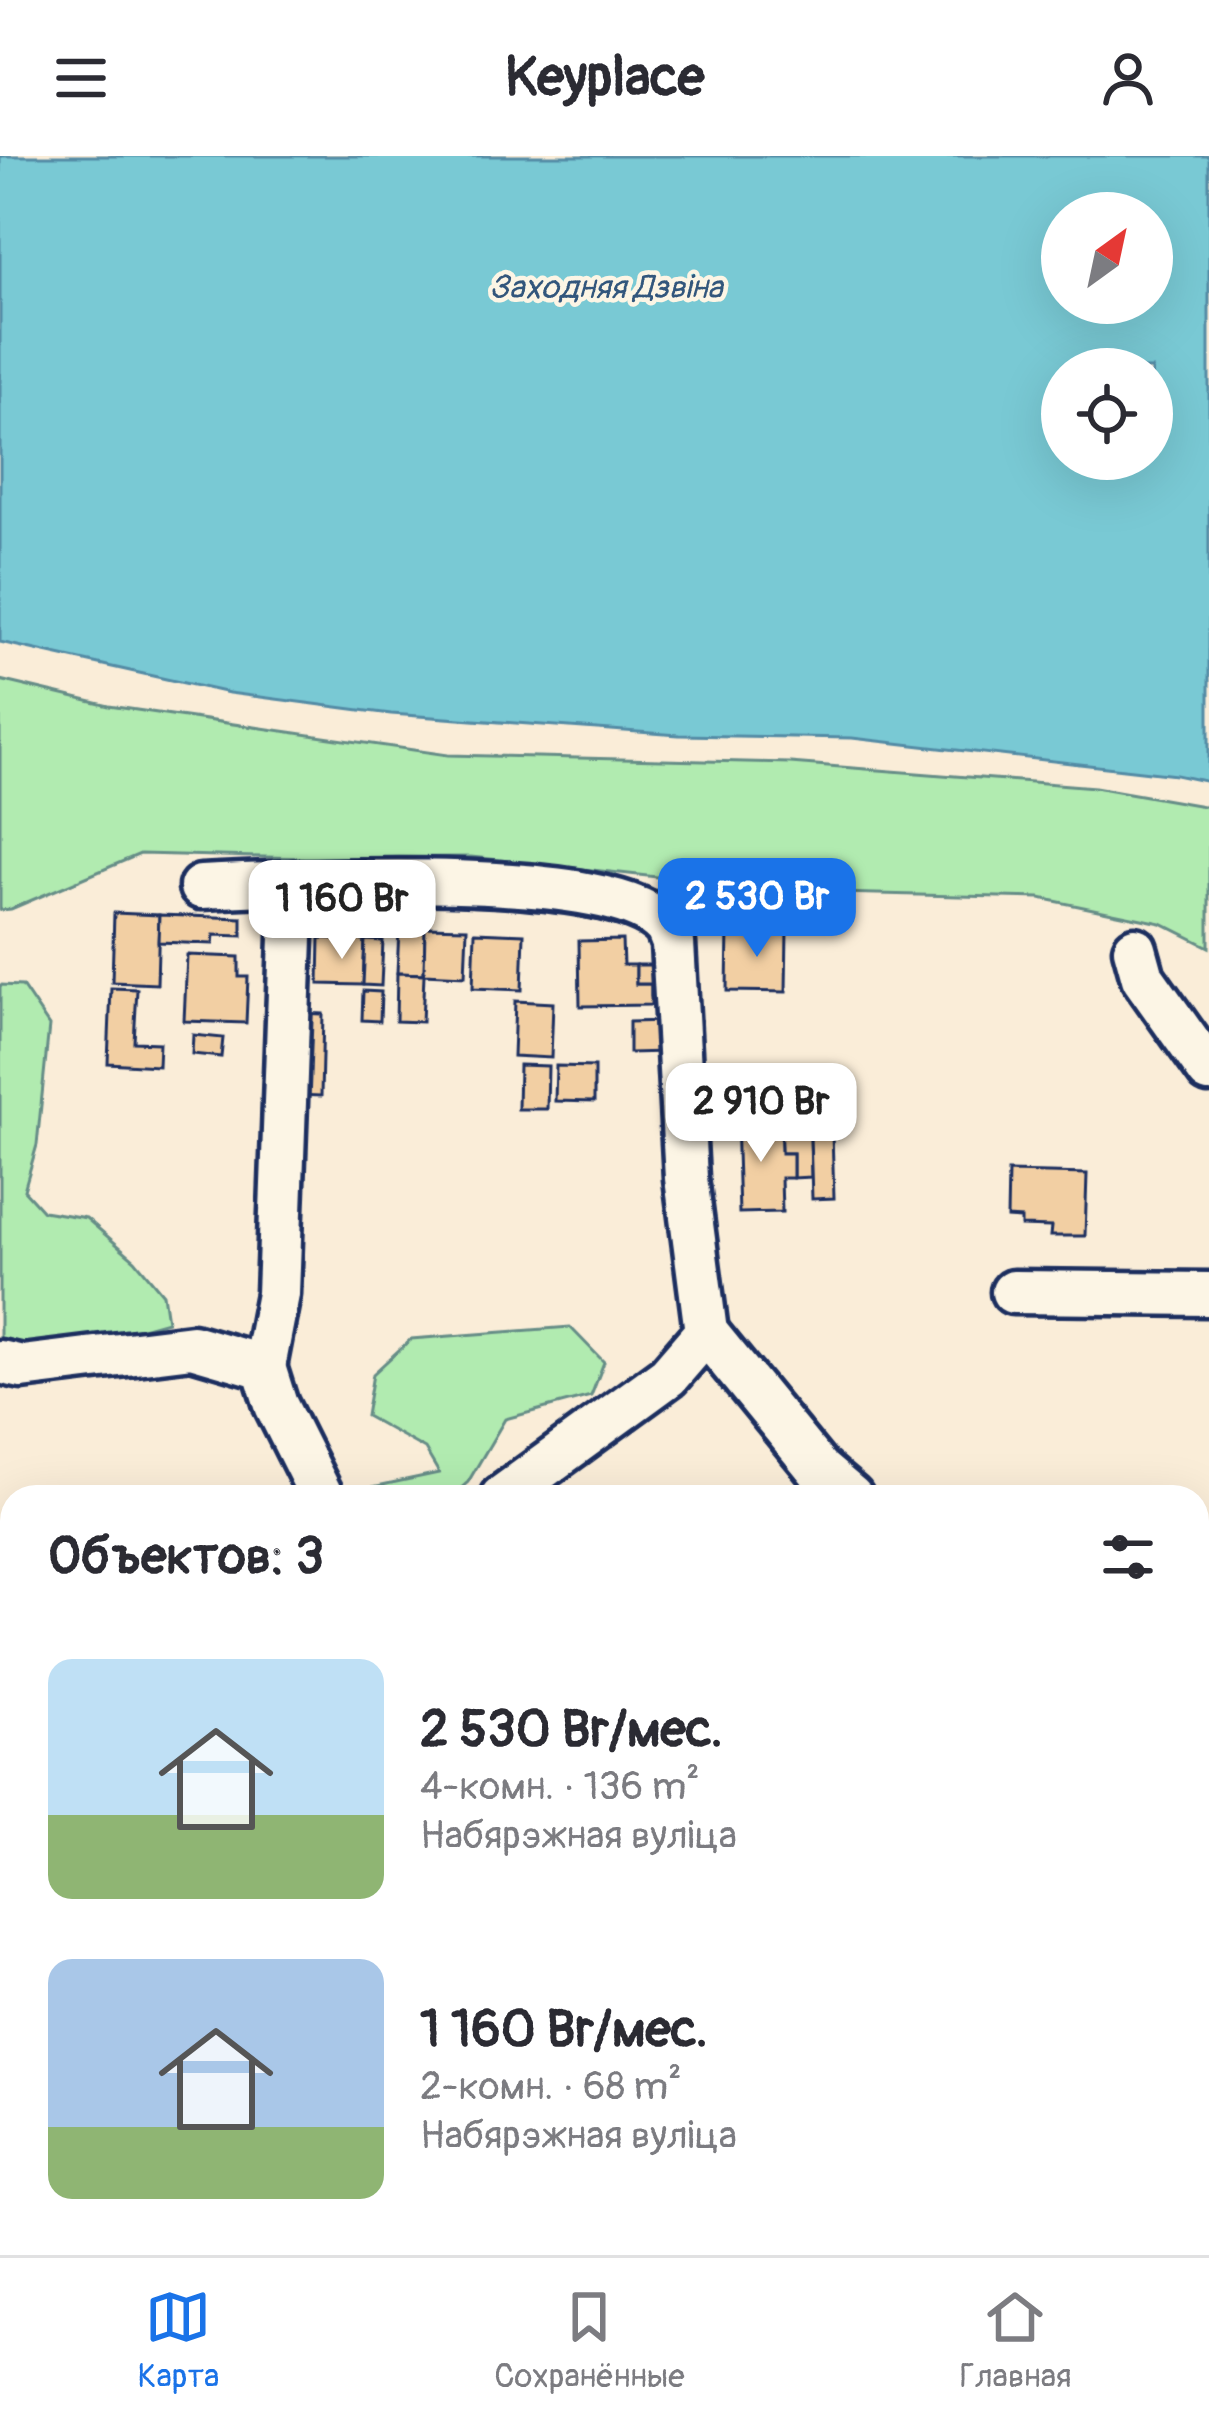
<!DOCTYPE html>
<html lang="ru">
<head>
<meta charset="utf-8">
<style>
	body { margin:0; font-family:Pangolin,sans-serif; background:#f7f7f7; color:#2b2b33; height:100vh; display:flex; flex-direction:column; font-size:45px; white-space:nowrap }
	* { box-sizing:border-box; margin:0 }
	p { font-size:39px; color:#7c7c81 }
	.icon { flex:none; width:66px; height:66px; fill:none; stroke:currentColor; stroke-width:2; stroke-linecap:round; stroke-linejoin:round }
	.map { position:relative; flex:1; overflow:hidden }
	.drawer { position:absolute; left:0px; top:1329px; width:1209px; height:771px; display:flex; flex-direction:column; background:#fff; border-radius:36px 36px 0 0; box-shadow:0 12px 48px #0002 }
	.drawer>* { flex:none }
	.needle { width:78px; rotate:33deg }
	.controls { position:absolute; left:1041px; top:36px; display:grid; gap:24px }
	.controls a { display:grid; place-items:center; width:132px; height:132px; border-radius:50%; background:#fff; box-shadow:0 12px 48px #0002; font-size:60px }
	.price { position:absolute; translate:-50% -102px; padding:0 27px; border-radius:24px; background:#fff; color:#222; font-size:39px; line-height:78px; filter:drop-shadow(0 3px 6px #0008) }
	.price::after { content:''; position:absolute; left:50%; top:72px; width:36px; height:27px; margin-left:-18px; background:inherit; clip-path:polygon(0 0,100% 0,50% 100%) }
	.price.current { background:#1a73e8; color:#fff }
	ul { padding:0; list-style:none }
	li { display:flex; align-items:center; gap:36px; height:300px; padding:0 48px }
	li span { display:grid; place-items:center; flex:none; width:336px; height:240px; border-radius:24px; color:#555 }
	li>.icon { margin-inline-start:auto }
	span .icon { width:144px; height:144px; fill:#fffc; stroke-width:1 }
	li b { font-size:51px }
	h2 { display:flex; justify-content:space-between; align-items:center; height:144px; padding:0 48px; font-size:51px }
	header { display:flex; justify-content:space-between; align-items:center; height:156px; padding:0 48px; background:#fff; font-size:54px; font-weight:800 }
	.menu { display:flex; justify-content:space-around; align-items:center; height:168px; border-top:3px solid #e1e1e2; background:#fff; font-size:33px; color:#7c7c81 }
	.menu a { display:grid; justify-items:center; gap:6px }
	.menu .current { color:#1a73e8 }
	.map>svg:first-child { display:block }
</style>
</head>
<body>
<header><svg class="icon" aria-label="menu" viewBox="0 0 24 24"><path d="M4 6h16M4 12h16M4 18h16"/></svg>Keyplace<svg class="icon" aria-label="person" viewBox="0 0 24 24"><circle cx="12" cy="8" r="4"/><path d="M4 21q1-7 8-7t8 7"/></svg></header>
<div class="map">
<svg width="1209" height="2099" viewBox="0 0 1209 2099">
	<rect width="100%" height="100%" fill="#faedd8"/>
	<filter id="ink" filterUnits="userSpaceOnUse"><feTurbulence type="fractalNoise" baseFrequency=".00833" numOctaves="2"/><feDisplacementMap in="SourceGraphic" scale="24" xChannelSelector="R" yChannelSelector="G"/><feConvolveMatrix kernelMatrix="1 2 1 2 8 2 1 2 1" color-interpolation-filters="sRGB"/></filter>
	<g filter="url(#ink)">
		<g fill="#b1ebb0" stroke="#668d87" stroke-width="3">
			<path d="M0,524L109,550L448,599L790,607L1095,631L1209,651V791L1161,767L1040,742L795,736L471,701L305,702L140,698L11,753L0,754Z"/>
			<path d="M0,829L22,830L49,870L37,989L24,1034L43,1055L86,1062L135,1104L163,1138L167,1165L60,1195L0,1183Z"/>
			<path d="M570,1171L604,1206L591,1240L505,1263L468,1326L451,1341H344V1337L439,1317L425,1293L366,1260L373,1218L411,1183Z"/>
		</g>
		<path fill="#79c9d4" stroke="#538ba5" stroke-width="3" fill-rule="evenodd" d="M0,0H1209V626L1176,619L852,582L679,579L391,558L229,537L0,486ZM1062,57H1152V147H1062ZM1062,213H1152V303H1062Z"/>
		<g fill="#f2cfa3" stroke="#1b2f5e" stroke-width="3">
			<path d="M400,751L426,753L424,818L397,817Z"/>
			<path d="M114,757L159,759L157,828L112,826Z"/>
			<path d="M159,759L242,762V780L214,779L213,788L158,786Z"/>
			<path d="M425,771L467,772L465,820L424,818Z"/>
			<path d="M728,771L787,773L786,836L727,835Z"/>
			<path d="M475,776L524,778L522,834L473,832Z"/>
			<path d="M320,782L365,784L363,829L319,828Z"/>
			<path d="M365,784L383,785L381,830L363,829Z"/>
			<path d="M622,784L623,809H636V828H651V849L580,850L579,785Z"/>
			<path d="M187,799L239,801V821H248L246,867L184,865Z"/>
			<path d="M636,809H657L658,840H651V828H636Z"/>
			<path d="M397,817L424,818L422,866L396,865Z"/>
			<path d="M111,832L137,833L134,886L159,887L158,910L108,907Z"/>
			<path d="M363,835L381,836L380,865L362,864Z"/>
			<path d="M515,845L553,847L551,902L513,900Z"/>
			<path d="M299,857L323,858L321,940L297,939Z"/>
			<path d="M666,865V896L629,897V866Z"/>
			<path d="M193,879L223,882L221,901L192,898Z"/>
			<path d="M519,909L548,910L547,953H518Z"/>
			<path d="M556,910L594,911V946L555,945Z"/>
			<path d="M831,960L832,978L798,979L797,961Z"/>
			<path d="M797,961L798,979H810L811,1021L793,1022V997H781L780,962Z"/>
			<path d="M780,962L781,997H793V1022H781L782,1056L739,1057L736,963Z"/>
			<path d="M832,978L834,1042L812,1043L810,979Z"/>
			<path d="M1008,1016L1087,1018L1085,1080H1050L1051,1071L1021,1070V1063L1007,1062Z"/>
		</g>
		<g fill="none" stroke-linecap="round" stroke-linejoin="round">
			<g stroke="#1b2f5e" stroke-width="51">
				<g id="minor">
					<path d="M201,731C288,727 611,708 665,770C669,775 670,781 673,787L686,1022L706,1176L668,1220L502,1341"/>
					<path d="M1135,793L1143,822L1209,915"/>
					<path d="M1013,1136L1209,1138"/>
					<path d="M706,1176L818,1313L851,1341"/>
					<path d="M0,1206L22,1211L192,1190L264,1211L276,1249L322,1341"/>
					<path d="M264,1211L278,1138L293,727"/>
					<path d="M1197,1459L1209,1460"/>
					<path d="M0,1727L12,1716"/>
				</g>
			</g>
			<path stroke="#1b2f5e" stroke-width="6" stroke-dasharray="3 9" stroke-linecap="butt" d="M0,2093L3,2099"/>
			<use href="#minor" stroke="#fcf5e5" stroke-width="42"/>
		</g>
	</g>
	<g text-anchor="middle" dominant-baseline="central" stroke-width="9" stroke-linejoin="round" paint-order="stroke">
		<g font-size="33" font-style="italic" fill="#32567c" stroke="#fcf5e5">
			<text x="606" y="131">Заходняя Дзвіна</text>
		</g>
	</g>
</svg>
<div class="controls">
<a><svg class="needle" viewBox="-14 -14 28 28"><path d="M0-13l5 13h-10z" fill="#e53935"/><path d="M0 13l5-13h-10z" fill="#7c7c81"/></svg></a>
<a><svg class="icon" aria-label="locate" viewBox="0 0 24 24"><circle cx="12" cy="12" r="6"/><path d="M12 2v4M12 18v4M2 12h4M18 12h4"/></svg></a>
</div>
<b class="price current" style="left:757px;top:804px">2 530 Br</b>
<b class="price" style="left:342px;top:806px">1 160 Br</b>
<b class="price" style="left:761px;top:1009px">2 910 Br</b>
<section class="drawer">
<h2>Объектов: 3<svg class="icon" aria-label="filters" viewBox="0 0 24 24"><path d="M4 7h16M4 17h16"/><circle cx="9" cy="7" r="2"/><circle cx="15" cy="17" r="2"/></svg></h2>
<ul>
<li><span style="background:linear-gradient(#bfe0f5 65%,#8fb573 0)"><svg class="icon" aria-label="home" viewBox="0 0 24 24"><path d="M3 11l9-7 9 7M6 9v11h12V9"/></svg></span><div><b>2 530 Br/мес.</b><p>4-комн. · 136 m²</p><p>Набярэжная вуліца</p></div></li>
<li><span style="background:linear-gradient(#a9c7e8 70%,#8fb573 0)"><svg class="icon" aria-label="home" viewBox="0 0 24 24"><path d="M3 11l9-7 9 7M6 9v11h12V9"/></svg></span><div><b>1 160 Br/мес.</b><p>2-комн. · 68 m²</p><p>Набярэжная вуліца</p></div></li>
</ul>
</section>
</div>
<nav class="menu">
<a class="current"><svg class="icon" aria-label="map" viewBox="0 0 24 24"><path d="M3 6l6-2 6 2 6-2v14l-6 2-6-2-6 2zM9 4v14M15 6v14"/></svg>Карта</a>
<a><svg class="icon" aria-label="saved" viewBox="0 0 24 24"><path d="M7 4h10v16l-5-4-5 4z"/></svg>Сохранённые</a>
<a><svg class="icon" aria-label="home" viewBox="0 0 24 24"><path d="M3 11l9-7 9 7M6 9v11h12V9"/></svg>Главная</a>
</nav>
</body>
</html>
